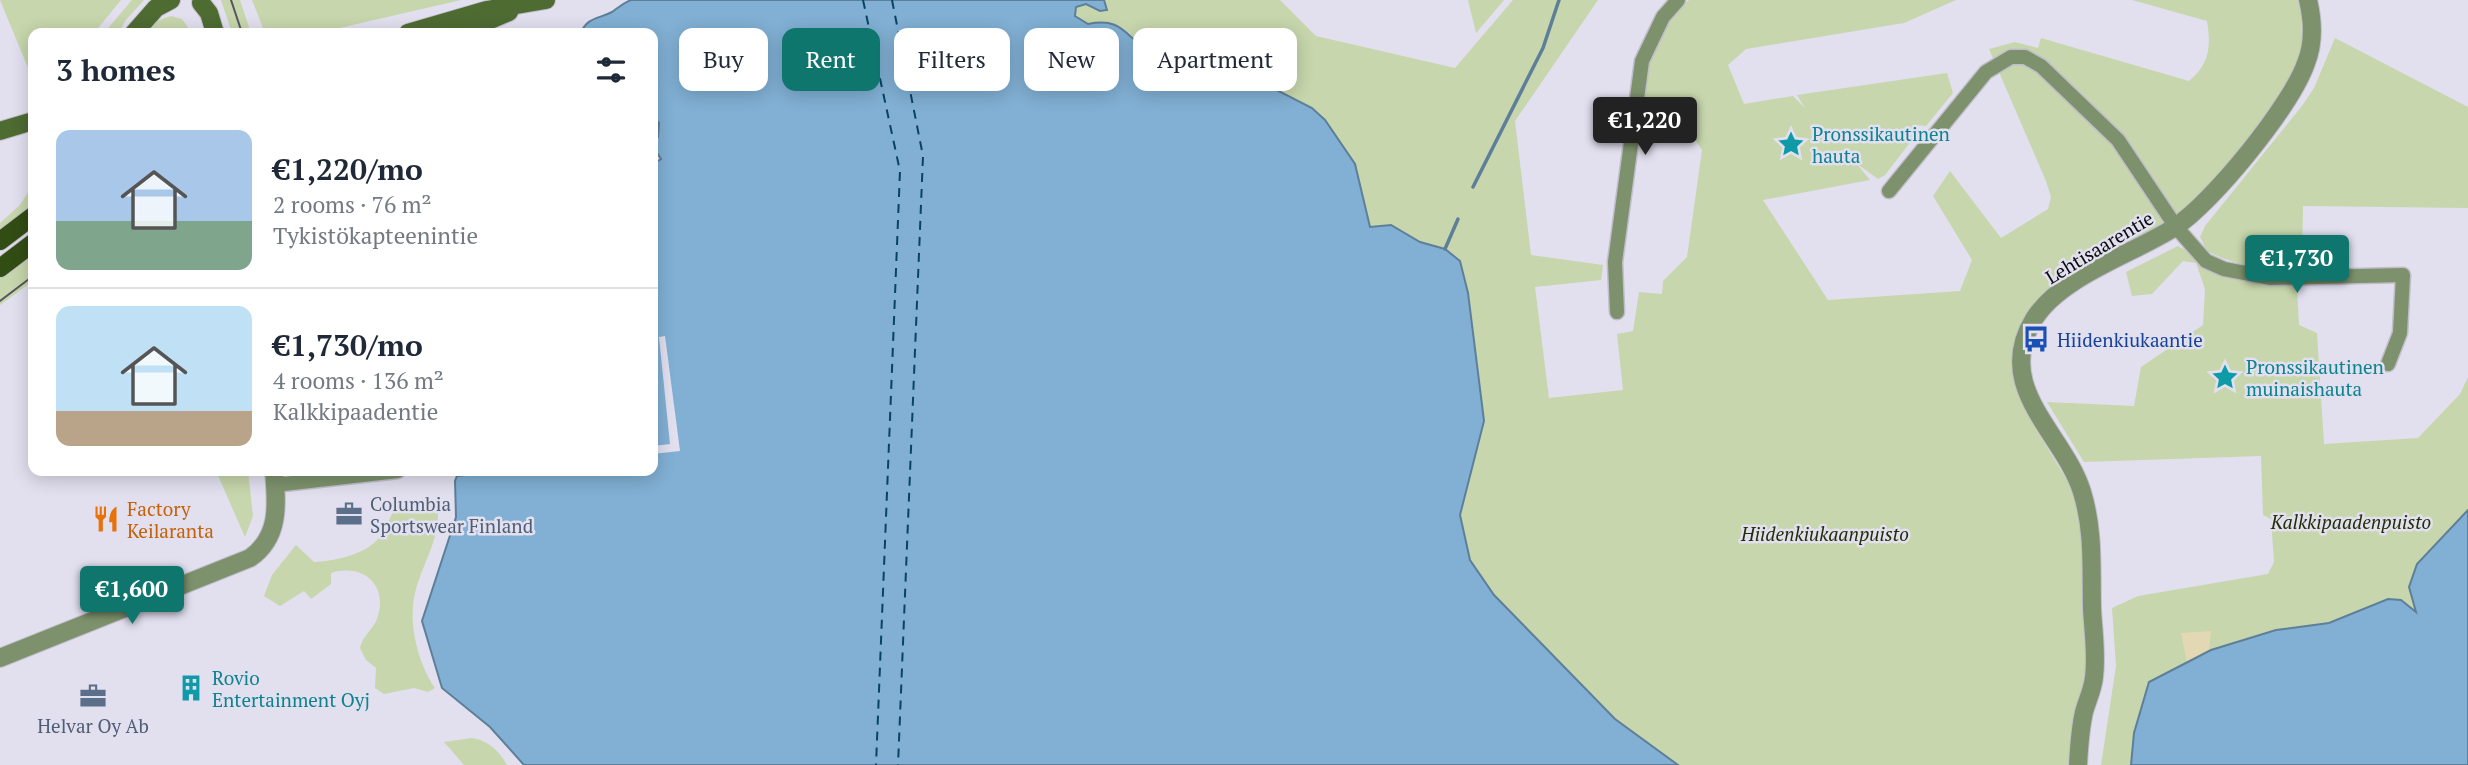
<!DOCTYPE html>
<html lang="en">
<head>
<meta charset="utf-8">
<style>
	body { margin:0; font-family:"PT Serif",serif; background:#f6f6f7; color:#1f2937; height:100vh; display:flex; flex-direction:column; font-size:26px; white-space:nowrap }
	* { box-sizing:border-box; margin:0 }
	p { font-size:23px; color:#747a83 }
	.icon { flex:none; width:38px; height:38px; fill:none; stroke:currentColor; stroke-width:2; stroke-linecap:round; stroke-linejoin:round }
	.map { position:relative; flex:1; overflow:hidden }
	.sheet { position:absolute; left:28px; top:28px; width:630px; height:448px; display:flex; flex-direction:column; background:#fff; border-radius:14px; box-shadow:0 4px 18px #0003 }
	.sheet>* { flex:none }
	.banner { position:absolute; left:679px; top:28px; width:665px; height:63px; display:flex; gap:14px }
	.price { position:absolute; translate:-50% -60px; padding:0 16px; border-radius:7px; background:#0f766e; color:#fff; font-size:23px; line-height:46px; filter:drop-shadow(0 2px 4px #0008) }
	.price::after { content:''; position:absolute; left:50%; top:42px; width:21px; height:16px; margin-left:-10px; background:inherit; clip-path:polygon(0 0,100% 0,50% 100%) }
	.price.selected { background:#222; color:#fff }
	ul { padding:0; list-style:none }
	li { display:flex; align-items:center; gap:21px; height:175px; padding:0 28px }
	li+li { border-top:2px solid #e0e1e3 }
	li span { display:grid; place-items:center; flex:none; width:196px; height:140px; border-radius:14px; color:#555 }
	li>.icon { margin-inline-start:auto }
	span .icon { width:84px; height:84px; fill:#fffc; stroke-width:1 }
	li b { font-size:30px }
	h2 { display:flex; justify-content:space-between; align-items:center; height:84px; padding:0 28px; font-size:30px }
	.tag { padding:0 24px; border-radius:14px; background:#fff; box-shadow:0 4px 18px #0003; font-size:24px; line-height:63px }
	.tag.selected { background:#0f766e; color:#fff }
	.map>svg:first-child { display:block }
</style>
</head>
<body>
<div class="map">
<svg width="2468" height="765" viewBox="0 0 2468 765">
	<rect width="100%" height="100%" fill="#e2e0ef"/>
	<g fill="#c7d6ac">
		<path d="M0,0H121L94,33H33V80Z"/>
		<path d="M132,0H144L125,21L119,33H104Z"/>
		<path d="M221,0H240L251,33H232Z"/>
		<path d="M252,0H461L318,33H265Z"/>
		<path d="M1058,0H1280L1316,36L1455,68L1513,0H1598L1515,121L1531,255L1603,265L1601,280L1535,287L1549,398L1623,390L1617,334L1633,331L1639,292L1662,294L1663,281L1687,257L1702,150L1685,125L1640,120C1643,76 1655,30 1689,0H1956L1904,23L1746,49L1728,65L1744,104L1793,96L1805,108L1797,95L1947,73L1953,93L1926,126L1916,125L1915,136L1885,175L1878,179L1856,163L1870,180L1763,200L1828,300L1960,291L1972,260L1933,196L1950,171L2001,238L2048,209L2051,197L2046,181L1989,49L2015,42L2038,48L2041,38L2189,81C2210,64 2211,46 2207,21L2132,0H2301L2302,51L2288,87L2224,171L2198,199L2163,225L2050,291L2016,379L2027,414L2074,492L2082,521L2089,679L2073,765H1653L1483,604L1350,238L1206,35L1191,54L1184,58L1151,52L1123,28L1088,25Z"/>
		<path d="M1468,0H1504L1476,33Z"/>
		<path d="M171,16L182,19L192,33H143L157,21Z"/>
		<path d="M2335,38L2468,107V208L2303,206L2302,264C2267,271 2239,267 2207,251L2200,237L2205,226L2302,106L2314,88Z"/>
		<path d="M33,184V204L0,232V223L20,205Z"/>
		<path d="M2178,246L2240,279L2297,287L2299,325L2317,333L2324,444L2418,438L2460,394L2468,377V547L2417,612L2134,733L2131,765H2101L2116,666L2112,608L2138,596L2268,574L2274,562L2271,519L2263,515L2261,456L2084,462L2047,402L2134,406L2141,367L2203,325L2205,289L2196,263L2183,261L2152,294L2132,296L2126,272Z"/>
		<path d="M33,252V281L0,305V278Z"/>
		<path d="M216,471H248L253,516L245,537Z"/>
		<path d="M437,500C442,537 426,555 416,589C407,620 417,662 435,688L428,692L414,688L384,694L375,688L376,668L366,660L360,648C363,635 372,631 377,619C389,585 363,563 331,573V584L311,599L304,591L280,606L264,596L272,575L296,545L314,562C334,561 364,555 378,539C386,530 391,514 397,504Z"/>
		<path d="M472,738C489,741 498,750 507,765H464L444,742Z"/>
	</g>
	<path fill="#e2d8b4" d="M2211,631L2209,650L2187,663L2181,633Z"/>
	<g fill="#81b0d4" stroke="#5e7f99" stroke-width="2">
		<path d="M631,0H1104L1107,10L1100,11L1086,4L1076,7L1075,16L1088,24C1124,17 1124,37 1150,51C1159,56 1173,56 1183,58L1185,52L1191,54L1205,34L1251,68L1267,85L1312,108L1325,120L1355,164L1370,227L1391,225L1420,242L1445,249L1460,261L1468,293L1484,421L1460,515L1470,560L1494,595L1615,719L1678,765H524L490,727L442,688L422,621L456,517L455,481L457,476L465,475V471H653V164L661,159L653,147V139L658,137L659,123L653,115V33H581C587,17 599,19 612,12C618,8 623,3 631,0Z"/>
		<path d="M2468,510V765H2131L2134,733L2149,682L2211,650L2276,630L2329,623L2388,599L2401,600L2416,612L2409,587L2417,564Z"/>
	</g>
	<path fill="#e2e0ef" d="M665,336L680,451L653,454V446L670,444L659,337Z"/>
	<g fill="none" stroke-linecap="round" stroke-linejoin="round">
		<g stroke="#5e7f99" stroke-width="3.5">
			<path d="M1473,187L1543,48L1559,0"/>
			<path d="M1445,249L1458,219"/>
		</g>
		<g stroke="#084366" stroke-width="2" stroke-dasharray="9 7" stroke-linecap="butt">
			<path d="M863,0L900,171L876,765"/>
			<path d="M892,0L923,156L898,765"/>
		</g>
		<g stroke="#c0becb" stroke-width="17">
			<g id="minor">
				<path d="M1889,191L1986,72L2011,57H2025L2041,66L2118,140L2176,227L2206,261L2224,269L2271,278L2403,275L2400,333L2388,364"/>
				<path d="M1617,312L1615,262L1642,61L1663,17L1678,0"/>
				<path d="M275,485L398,471"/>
			</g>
		</g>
		<g stroke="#c0becb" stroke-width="20">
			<g id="tertiary">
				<path d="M0,658L250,558C280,537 277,505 274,471"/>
				<path d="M2078,765C2079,747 2080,729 2084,712C2087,701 2093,689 2094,677C2097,653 2093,631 2092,608C2091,568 2094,531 2082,492C2064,433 1992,388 2034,319C2061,276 2133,254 2175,227C2213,202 2291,106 2306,63C2314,43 2313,21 2308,0"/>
			</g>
		</g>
		<g stroke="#c0becb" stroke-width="20">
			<g id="secondary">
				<path d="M201,3L209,13L215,33"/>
				<path d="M134,33L156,8L171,0"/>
				<path d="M408,33L487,10L546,0"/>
				<path d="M460,33L509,12"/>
				<path d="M0,131L33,121"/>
			</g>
		</g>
		<g stroke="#c0becb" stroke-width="20">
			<g id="primary">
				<path d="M0,241L33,216"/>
				<path d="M0,268L33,243"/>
			</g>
		</g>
		<use href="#minor" stroke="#7d926c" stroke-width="14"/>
		<use href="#tertiary" stroke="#7d926c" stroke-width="18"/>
		<use href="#secondary" stroke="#4e6b32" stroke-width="18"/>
		<use href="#primary" stroke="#324d13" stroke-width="18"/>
		<g stroke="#57565e" stroke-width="2">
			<path d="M231,0L242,33"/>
			<path d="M0,301L33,276"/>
		</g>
	</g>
	<defs>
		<g id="sight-bare" transform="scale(2.1)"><path d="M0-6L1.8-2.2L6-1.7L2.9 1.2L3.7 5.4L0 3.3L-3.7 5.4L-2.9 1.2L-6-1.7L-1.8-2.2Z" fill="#0f9aa8" stroke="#e2e0ef" stroke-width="2.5" paint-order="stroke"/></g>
		<g id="bus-bare" transform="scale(2.1)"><path d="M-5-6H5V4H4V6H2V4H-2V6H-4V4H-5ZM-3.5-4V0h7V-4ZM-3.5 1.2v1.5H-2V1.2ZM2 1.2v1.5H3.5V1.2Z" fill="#1a4fb4" stroke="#e2e0ef" stroke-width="2.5" paint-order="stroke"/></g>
		<g id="office-bare" transform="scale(2.1)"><path d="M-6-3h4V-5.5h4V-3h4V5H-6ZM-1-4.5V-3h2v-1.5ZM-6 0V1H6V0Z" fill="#5c6f8a" stroke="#e2e0ef" stroke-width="2.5" paint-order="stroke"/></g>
		<g id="restaurant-bare" transform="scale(2.1)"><path d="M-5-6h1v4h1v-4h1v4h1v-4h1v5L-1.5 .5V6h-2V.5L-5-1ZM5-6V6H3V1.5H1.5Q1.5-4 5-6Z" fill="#e8710a" stroke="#e2e0ef" stroke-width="2.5" paint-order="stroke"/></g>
		<g id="building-bare" transform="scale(2.1)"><path d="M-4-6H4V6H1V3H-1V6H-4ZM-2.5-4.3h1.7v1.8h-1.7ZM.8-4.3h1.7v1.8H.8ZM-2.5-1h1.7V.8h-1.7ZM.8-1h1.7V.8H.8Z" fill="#0f9aa8" stroke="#e2e0ef" stroke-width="2.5" paint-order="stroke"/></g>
	</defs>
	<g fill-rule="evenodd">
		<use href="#sight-bare" x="1791" y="144"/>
		<use href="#bus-bare" x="2036" y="339"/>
		<use href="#sight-bare" x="2225" y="377"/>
		<use href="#office-bare" x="349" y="514"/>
		<use href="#restaurant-bare" x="106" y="519"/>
		<use href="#building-bare" x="191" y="688"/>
		<use href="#office-bare" x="93" y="696"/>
	</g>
	<g text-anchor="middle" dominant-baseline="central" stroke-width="5" stroke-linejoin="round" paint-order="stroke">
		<g font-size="19" fill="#0d838f" stroke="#e2e0ef" text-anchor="start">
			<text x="1812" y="133">Pronssikautinen<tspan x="1812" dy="22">hauta</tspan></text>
			<text x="2246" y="366">Pronssikautinen<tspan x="2246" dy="22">muinaishauta</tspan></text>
			<text x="212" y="677">Rovio<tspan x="212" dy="22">Entertainment Oyj</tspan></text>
		</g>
		<g font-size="19" fill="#0c0c10" stroke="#e2e0ef">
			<text transform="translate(2099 247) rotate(-31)">Lehtisaarentie</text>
		</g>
		<g font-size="19" fill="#164399" stroke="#e2e0ef" text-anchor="start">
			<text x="2057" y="339">Hiidenkiukaantie</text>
		</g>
		<g font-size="19" fill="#4e5e75" stroke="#e2e0ef" text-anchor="start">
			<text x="370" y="503">Columbia<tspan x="370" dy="22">Sportswear Finland</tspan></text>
			<text x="93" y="725" text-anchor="middle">Helvar Oy Ab</text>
		</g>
		<g font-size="19" fill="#c56008" stroke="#e2e0ef" text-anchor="start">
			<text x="127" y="508">Factory<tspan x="127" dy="22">Keilaranta</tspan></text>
		</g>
		<g font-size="19" font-style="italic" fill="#232e07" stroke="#e2e0ef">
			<text x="2351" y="521">Kalkkipaadenpuisto</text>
			<text x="1825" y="533">Hiidenkiukaanpuisto</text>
		</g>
	</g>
</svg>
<b class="price selected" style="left:1645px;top:157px">€1,220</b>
<b class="price" style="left:2297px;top:295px">€1,730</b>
<b class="price" style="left:132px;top:626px">€1,600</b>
<div class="banner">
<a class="tag">Buy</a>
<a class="tag selected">Rent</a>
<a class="tag">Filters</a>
<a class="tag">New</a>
<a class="tag">Apartment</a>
</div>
<section class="sheet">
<h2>3 homes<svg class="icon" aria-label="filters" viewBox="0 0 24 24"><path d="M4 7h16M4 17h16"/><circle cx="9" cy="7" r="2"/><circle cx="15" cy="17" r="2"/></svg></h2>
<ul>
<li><span style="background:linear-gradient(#a9c7e8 65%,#7fa58c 0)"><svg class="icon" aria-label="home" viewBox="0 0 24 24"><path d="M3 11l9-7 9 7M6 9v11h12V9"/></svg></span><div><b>€1,220/mo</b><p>2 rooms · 76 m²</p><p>Tykistökapteenintie</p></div></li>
<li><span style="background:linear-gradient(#bfe0f5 75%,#b9a48a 0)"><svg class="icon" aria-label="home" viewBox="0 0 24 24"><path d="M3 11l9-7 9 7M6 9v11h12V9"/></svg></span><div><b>€1,730/mo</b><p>4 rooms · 136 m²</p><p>Kalkkipaadentie</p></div></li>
</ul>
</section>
</div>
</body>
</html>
